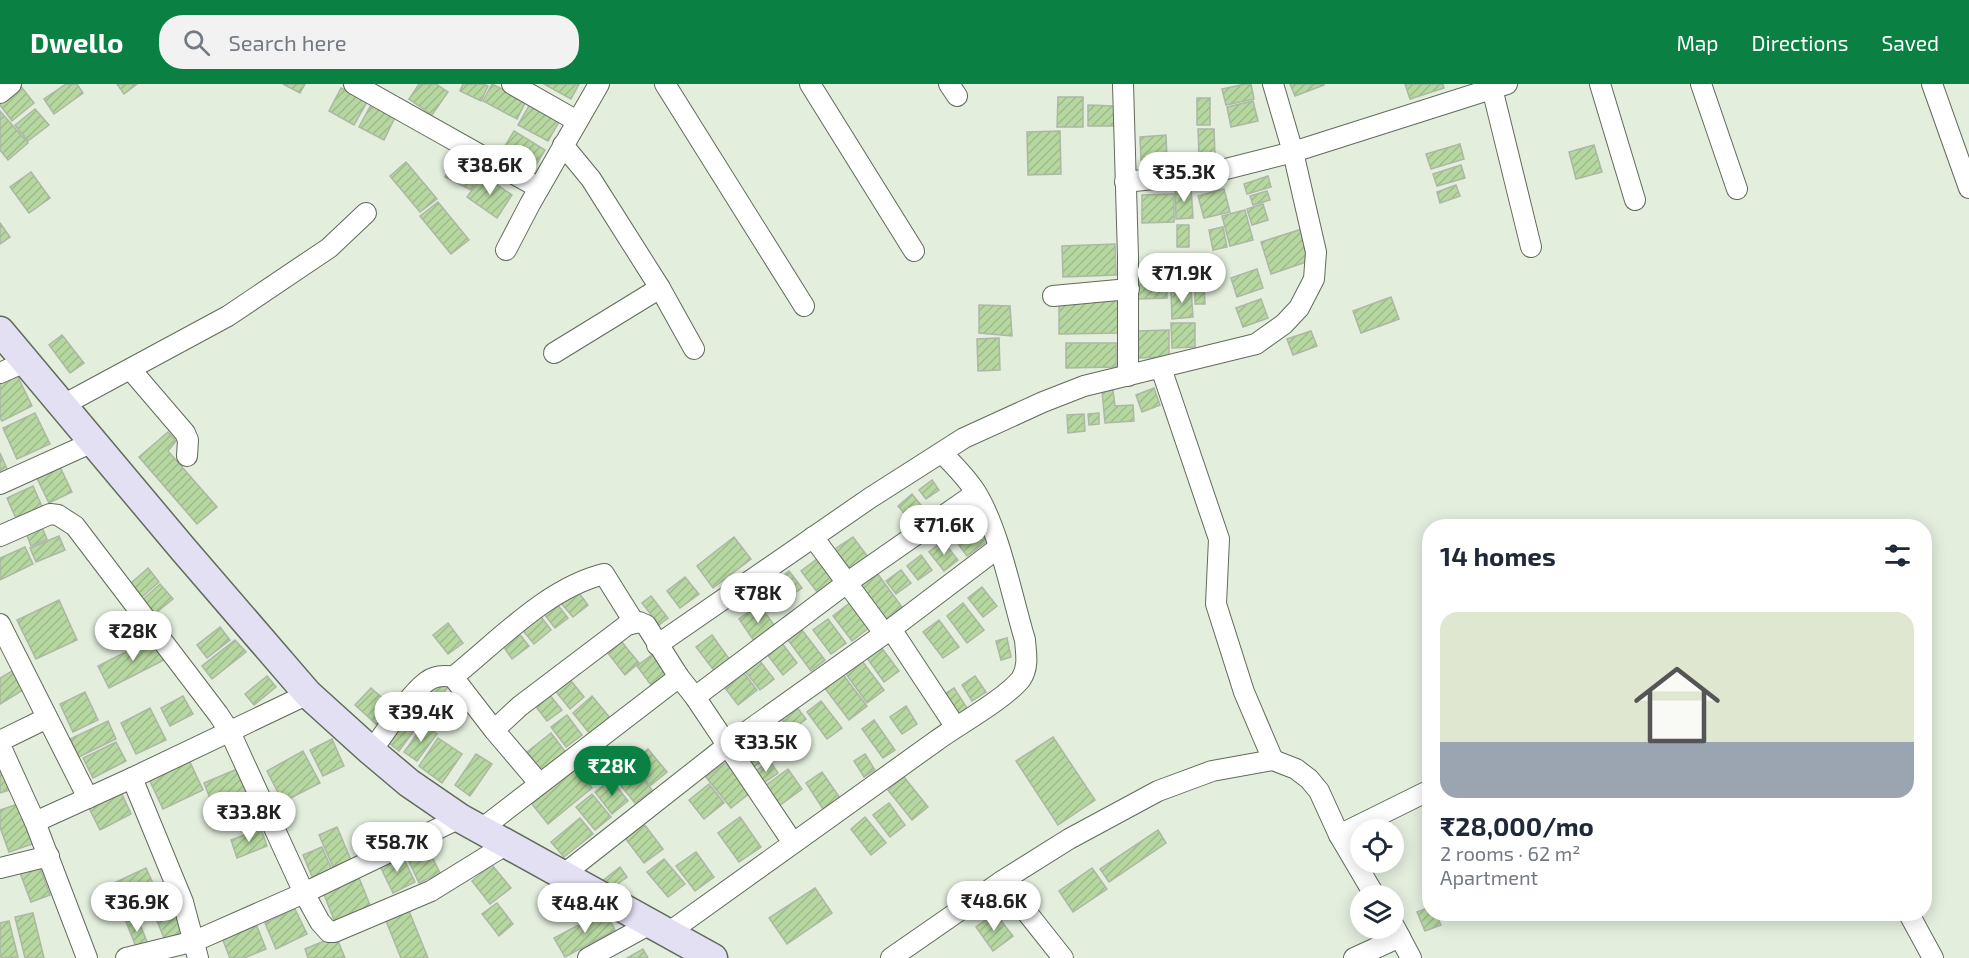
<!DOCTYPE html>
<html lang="en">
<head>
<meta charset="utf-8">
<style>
	body { margin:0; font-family:"Exo 2",sans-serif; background:#f2f2f3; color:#1f2937; height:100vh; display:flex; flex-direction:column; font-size:22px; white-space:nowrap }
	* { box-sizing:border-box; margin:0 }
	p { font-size:20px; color:#747a83 }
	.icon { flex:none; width:33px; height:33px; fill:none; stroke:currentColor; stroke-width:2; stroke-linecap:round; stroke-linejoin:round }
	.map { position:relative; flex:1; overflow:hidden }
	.details { position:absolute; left:1422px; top:435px; width:510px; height:402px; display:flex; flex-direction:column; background:#fff; border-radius:24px; box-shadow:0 3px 15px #0003 }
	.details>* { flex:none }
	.fabs { position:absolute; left:1350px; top:735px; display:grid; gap:12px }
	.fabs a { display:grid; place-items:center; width:54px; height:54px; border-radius:50%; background:#fff; box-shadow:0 3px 15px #0003; font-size:30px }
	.price { position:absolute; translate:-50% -51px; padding:0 14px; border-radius:21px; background:#fff; color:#222; font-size:20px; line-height:39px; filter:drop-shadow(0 2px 3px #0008) }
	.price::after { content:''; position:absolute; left:50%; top:36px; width:18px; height:14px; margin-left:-9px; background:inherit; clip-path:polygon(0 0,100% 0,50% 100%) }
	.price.selected { background:#0b8043; color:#fff }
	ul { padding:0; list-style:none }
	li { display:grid; align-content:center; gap:12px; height:318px; padding:0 18px }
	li+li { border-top:2px solid #e0e1e3 }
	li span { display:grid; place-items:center; height:186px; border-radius:18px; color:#555 }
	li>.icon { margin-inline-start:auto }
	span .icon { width:108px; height:108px; fill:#fffc; stroke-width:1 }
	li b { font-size:26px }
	h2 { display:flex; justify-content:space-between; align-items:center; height:72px; padding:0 18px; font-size:26px }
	header { display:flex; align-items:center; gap:36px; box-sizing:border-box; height:84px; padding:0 30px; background:#0b8043; color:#fff }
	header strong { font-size:28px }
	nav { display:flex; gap:33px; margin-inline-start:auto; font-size:21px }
	.search { width:420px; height:54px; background:#f2f2f3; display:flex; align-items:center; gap:15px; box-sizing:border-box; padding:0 21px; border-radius:24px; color:#747a83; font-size:22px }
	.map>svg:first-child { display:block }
</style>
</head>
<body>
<header>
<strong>Dwello</strong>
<div class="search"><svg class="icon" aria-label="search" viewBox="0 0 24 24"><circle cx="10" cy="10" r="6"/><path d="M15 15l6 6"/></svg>Search here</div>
<nav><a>Map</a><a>Directions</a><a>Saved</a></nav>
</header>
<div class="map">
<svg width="1969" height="874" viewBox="0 0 1969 874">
	<defs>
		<pattern id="building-hatch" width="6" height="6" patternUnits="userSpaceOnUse" patternTransform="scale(1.5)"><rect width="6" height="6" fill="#b6d8a0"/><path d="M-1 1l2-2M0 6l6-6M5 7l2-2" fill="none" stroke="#9dba8a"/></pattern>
	</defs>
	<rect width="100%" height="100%" fill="#e3eedd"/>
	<g fill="url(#building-hatch)" stroke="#acb7a6" stroke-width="1.5">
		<path d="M19,0L34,19L12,37L0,21V12Z"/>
		<path d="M66,0H77L83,9L54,30L44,15Z"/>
		<path d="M117,0H137L124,10Z"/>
		<path d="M283,0H305L300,9Z"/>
		<path d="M419,0H436L448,8L432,31L409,15Z"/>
		<path d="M463,0H484L488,2L481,17L460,7Z"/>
		<path d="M492,0L526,17L517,35L483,17Z"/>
		<path d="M544,0H579L571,15Z"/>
		<path d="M1245,0H1251L1254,15L1226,21L1222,5Z"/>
		<path d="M1290,0H1323L1324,1L1295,12Z"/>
		<path d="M1405,0H1443L1444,4L1410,15Z"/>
		<path d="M341,4L367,18L354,41L329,27Z"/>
		<path d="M1058,13H1083V43H1057Z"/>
		<rect x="1197" y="14" width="13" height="27"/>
		<path d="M1253,17L1258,37L1231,43L1227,23Z"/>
		<path d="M372,19L396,31L384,56L359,43Z"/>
		<path d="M530,20L560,36L548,57L518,41Z"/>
		<path d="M1088,21L1114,22V42H1088Z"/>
		<path d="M35,25L49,41L28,57L15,41Z"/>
		<path d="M0,27L28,59L8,76L0,66Z"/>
		<path d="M1198,45H1214L1215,70L1199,71Z"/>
		<path d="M514,47L545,66L530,91L499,72Z"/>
		<path d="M1060,47L1061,90L1028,91L1027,48Z"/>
		<path d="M1166,51L1167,75L1141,76L1140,53Z"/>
		<path d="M1460,60L1464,75L1431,85L1426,70Z"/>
		<path d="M1594,61L1602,88L1576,95L1569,68Z"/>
		<path d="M457,68L483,81L471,106L445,93Z"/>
		<path d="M406,78L437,115L420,128L390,92Z"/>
		<path d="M1461,81L1465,94L1437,102L1433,90Z"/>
		<path d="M31,88L50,114L29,129L10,103Z"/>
		<path d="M483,91L512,111L497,134L467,113Z"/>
		<path d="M1268,92L1271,103L1247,110L1244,100Z"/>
		<path d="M1456,101L1460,112L1440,119L1437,108Z"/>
		<path d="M1175,103H1191L1193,134L1176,135Z"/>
		<path d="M1224,105L1230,128L1204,134L1198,112Z"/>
		<path d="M1267,107L1270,116L1253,121L1250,112Z"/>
		<path d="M1174,110V138L1142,139V111Z"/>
		<path d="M438,118L469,156L451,170L420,132Z"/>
		<path d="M1263,120L1268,136L1252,141L1247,125Z"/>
		<path d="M1245,126L1253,156L1230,162L1222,132Z"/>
		<path d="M0,139L10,153L0,160Z"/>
		<rect x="1177" y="141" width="12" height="22"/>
		<path d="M1223,143L1227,163L1213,166L1209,146Z"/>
		<path d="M1302,145L1312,176L1271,190L1261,158Z"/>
		<path d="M1115,160L1116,191L1063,193L1062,162Z"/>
		<path d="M1257,185L1263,204L1237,213L1231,194Z"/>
		<path d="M1138,195H1167V214L1138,215Z"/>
		<path d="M1195,198H1204L1205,220H1195Z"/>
		<path d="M1191,205L1193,233L1172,235L1171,207Z"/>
		<path d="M1391,213L1399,235L1361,249L1353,227Z"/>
		<path d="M1261,215L1268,234L1243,243L1236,224Z"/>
		<path d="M1119,216L1120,249L1059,250V217Z"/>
		<path d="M979,221L1010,222L1012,252L979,249Z"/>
		<path d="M1171,239H1195V263L1172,264Z"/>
		<path d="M1169,246V273L1137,274V247Z"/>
		<path d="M1311,247L1317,262L1293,271L1287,255Z"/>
		<path d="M62,251L84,279L70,289L49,261Z"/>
		<path d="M999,254L1000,286L978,287L977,255Z"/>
		<path d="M1066,259H1116V283L1066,284Z"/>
		<path d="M15,287L32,322L2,337L0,334V294Z"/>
		<path d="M1154,304L1160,321L1142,328L1136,311Z"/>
		<path d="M1113,306L1115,322L1133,321L1134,337L1105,339L1102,307Z"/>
		<path d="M35,329L50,360L17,375L3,344Z"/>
		<path d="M1099,329V340L1089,341L1088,330Z"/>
		<path d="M1084,330L1085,347L1068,349L1067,331Z"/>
		<path d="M168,348L176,357L168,367L217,423L197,440L139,373Z"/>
		<path d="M0,369L9,389L0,393Z"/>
		<path d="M60,383L72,408L49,419L37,394Z"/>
		<path d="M932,396L939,406L926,415L919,406Z"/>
		<path d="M33,402L44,427L18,439L7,414Z"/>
		<path d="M912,410L928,430L914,441L898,422Z"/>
		<path d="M964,426L987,457L967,472L944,441Z"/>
		<path d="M40,439L47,455L31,462L25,446Z"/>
		<path d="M59,452L65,466L36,478L30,464Z"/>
		<path d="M734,453L751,475L713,504L697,482Z"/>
		<path d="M853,453L868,473L850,485L835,465Z"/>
		<path d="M943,457L958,476L944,487L929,468Z"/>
		<path d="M25,463L33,480L0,496V474Z"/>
		<path d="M921,471L932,486L918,496L907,482Z"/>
		<path d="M821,472L840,499L821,513L801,487Z"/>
		<path d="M148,484L159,498L142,513L131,499Z"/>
		<path d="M901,486L911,499L896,510L886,497Z"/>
		<path d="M789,487L802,504L789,513L776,497Z"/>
		<path d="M877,489L902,523L883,537L858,504Z"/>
		<path d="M764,492L783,516L768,528L749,504Z"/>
		<path d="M685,493L699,510L680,524L667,507Z"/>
		<path d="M160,500L173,515L152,532L140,518Z"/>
		<path d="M982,503L997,522L983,533L968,514Z"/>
		<path d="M576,505L588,521L573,533L560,518Z"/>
		<path d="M651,512L668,534L659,541L642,519Z"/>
		<path d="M59,516L77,556L36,575L17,536Z"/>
		<path d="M554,516L568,534L555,544L541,526Z"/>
		<path d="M851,518L870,543L852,557L833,532Z"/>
		<path d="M963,519L984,546L967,559L947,532Z"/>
		<path d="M759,520L777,545L756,560L739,535Z"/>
		<path d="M538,529L551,546L534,560L520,543Z"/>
		<path d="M828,535L846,559L831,570L813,546Z"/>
		<path d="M939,536L959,563L943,574L923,548Z"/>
		<path d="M448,539L463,559L448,570L433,551Z"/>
		<path d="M220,543L230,556L207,574L197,561Z"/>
		<path d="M802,546L825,576L811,587L788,556Z"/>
		<path d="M517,547L529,562L512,575L501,559Z"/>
		<path d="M712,551L730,576L715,588L696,563Z"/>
		<path d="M157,552L168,574L109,604L98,582Z"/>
		<path d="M1007,554L1011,573L1001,576L996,557Z"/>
		<path d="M235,556L246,568L212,595L202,582Z"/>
		<path d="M621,557L639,579L625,591L607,568Z"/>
		<path d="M781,558L797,579L783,591L766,569Z"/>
		<path d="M878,559L899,587L884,598L864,570Z"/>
		<path d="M653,570L667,589L651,601L637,582Z"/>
		<path d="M859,573L884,606L867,619L843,586Z"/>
		<path d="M759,576L774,595L760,606L745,587Z"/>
		<path d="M838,584L867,622L849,636L820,598Z"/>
		<path d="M12,587L23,606L0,620V594Z"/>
		<path d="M744,589L757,606L738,621L725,604Z"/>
		<path d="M267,592L276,603L254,621L245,610Z"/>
		<path d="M975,592L986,608L972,617L962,601Z"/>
		<path d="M568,593L584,613L570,625L553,604Z"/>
		<path d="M438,596L448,603L422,637L412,630Z"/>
		<path d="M371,604L393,623L377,641L355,621Z"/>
		<path d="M544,604L562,626L547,637L530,615Z"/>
		<path d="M954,604L967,624L954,633L940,613Z"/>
		<path d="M85,608L98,636L73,648L60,620Z"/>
		<path d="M183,612L193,630L170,642L161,624Z"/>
		<path d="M592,612L610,634L590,650L573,629Z"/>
		<path d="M792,617L806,635L790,647L777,629Z"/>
		<path d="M821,617L842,644L827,655L807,628Z"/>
		<path d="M906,622L917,640L902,650L890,633Z"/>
		<path d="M150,624L166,656L136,670L121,639Z"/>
		<path d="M404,628L419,640L399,667L384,655Z"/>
		<path d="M567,631L582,651L566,663L551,643Z"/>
		<path d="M874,636L895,666L883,674L862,645Z"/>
		<path d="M108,637L116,655L79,673L70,655Z"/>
		<path d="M424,640L437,650L417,677L404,668Z"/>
		<path d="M776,645L787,658L774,668L763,655Z"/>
		<path d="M551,649L567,670L543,688L527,668Z"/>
		<path d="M756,649L771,671L752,684L737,662Z"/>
		<path d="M1053,653L1095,716L1058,741L1016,677Z"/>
		<path d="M438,654L462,670L442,699L419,682Z"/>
		<path d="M332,655L344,682L323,692L310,666Z"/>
		<path d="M116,658L126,677L93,694L83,674Z"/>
		<path d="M648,665L667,688L650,702L631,678Z"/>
		<path d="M303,667L320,699L283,718L267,687Z"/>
		<path d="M0,668L16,704L0,709Z"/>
		<path d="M476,670L492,680L470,712L455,701Z"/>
		<path d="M865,670L875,686L864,693L854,677Z"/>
		<path d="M189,676L203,706L163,725L149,695Z"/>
		<path d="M770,677L778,689L762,700L754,688Z"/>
		<path d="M725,678L750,709L731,724L706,693Z"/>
		<path d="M242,683L252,706L213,722L204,699Z"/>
		<path d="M576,684L592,704L548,740L532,720Z"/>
		<path d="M634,684L652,706L635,719L617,697Z"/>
		<path d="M788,685L802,705L779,722L765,702Z"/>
		<path d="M822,688L840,714L823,725L806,699Z"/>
		<path d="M904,693L928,723L912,736L888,706Z"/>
		<path d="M611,695L628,717L612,730L595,708Z"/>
		<path d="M709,700L724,719L704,735L689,716Z"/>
		<path d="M121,708L131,730L100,746L89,724Z"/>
		<path d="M592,710L611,733L595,746L576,723Z"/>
		<path d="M21,719L35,759L9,768L0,743V726Z"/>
		<path d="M889,719L905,741L890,753L873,731Z"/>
		<path d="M740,733L761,763L739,778L718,749Z"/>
		<path d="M865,733L886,759L871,771L851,745Z"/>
		<path d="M580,734L593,750L564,773L551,758Z"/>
		<path d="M644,740L663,765L644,779L625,754Z"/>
		<path d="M337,743L351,776L333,783L319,751Z"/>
		<path d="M261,745L267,762L237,774L231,756Z"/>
		<path d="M1158,746L1166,759L1109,798L1100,785Z"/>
		<path d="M322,763L332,786L313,795L303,771Z"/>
		<path d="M427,763L440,789L419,799L407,773Z"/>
		<path d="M696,768L714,793L695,807L676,782Z"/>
		<path d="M401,769L415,798L393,809L379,780Z"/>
		<path d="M664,775L685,800L668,813L647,788Z"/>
		<path d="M39,781L50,811L31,818L20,789Z"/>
		<path d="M492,781L511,804L490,820L472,797Z"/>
		<path d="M620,783L627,793L608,807L601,798Z"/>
		<path d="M146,784L160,815L130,829L116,798Z"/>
		<path d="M1092,784L1107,805L1073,828L1059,807Z"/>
		<path d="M359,794L372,826L336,841L323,808Z"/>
		<path d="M815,804L832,829L787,860L769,834Z"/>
		<path d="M171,814L185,847L165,856L151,823Z"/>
		<path d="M497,819L513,840L499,852L482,830Z"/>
		<path d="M1430,823V830H1436L1441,841L1425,847L1417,828Z"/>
		<path d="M295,825L307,850L276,865L265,839Z"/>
		<path d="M409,827L428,874H401L386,837Z"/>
		<path d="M605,827L615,846L565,873L554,854Z"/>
		<path d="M33,829L44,874H25L15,833Z"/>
		<path d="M995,829L1013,852L993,867L976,843Z"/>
		<path d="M137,833L148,860L137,865L126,838Z"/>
		<path d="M9,837L18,873L0,874V839Z"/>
		<path d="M256,840L266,865L244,874H230L222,854Z"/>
		<path d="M336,852L345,874H308L305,865Z"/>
		<path d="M643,865L648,874H627Z"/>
	</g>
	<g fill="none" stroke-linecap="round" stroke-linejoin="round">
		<g stroke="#616a5b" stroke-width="22">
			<g id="street">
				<path d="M354,0L539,104"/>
				<path d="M512,0L577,37"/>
				<path d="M665,0L804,222"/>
				<path d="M810,0L914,167"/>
				<path d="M949,0L957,12"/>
				<path d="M1123,0L1128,173V292"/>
				<path d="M1491,0L1531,163"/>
				<path d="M1600,0L1635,116"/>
				<path d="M1701,0L1737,105"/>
				<path d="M1932,0L1969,104"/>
				<path d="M0,9L11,0"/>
				<path d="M563,61L591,95L660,204L694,265"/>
				<path d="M1125,98L1210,89L1293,68L1507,0"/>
				<path d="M506,166L530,120L599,0"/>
				<path d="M1053,212L1129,205"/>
				<path d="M554,269L660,204"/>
				<path d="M1161,284L1219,455L1216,520L1244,608L1273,676"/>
				<path d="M131,286L185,349L188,356L187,372"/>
				<path d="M0,289L27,277"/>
				<path d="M63,321L228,232L329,164L366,129"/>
				<path d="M0,400L93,358"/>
				<path d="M0,452L50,430L58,431L75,442L218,630L230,648L304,809L320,838L329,848H334L431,807L507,760"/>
				<path d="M813,453L884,549"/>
				<path d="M0,540L88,714"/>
				<path d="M891,545L955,642"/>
				<path d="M657,561L870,414L964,354L1043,318L1084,302L1256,260L1284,240L1299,224L1314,195L1316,168L1293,68L1273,0"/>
				<path d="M453,593C498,557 547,504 604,490L634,538"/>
				<path d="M695,613L848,498L976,409"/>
				<path d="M0,657L47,634"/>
				<path d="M0,661L35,738L87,874"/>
				<path d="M371,667C388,646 405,615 426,598C434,592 443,591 453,593L494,646"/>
				<path d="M132,694L183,818L198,874"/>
				<path d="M539,699L494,646L520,622L627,541L639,538L646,541L679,593L695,613L793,759"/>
				<path d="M35,738L132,694L308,610"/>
				<path d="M480,746L679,593"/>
				<path d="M1339,751L1430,706"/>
				<path d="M0,784L49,772"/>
				<path d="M564,790L728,661L891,545L998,464"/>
				<path d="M1002,797L1063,874"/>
				<path d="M1909,830L1933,874"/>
				<path d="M1394,842L1411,874"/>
				<path d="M668,849C757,785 847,721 936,657C958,641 1005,615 1021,595C1029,583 1026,569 1025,556C1012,513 999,444 975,407C966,393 954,381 942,369"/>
				<path d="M126,874L195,857L304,809L460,734"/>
				<path d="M588,874L652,839"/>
				<path d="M891,874L1002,797L1069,755L1158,707L1212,687L1273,676L1296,685L1309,695L1319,707L1339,751L1375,812"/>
				<path d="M1354,874L1400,853"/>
			</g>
		</g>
		<g stroke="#616a5b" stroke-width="31">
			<path id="secondary" d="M0,247L183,465L308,610L371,667L409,699L460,734L713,874"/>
		</g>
		<use href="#street" stroke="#fff" stroke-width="20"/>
		<use href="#secondary" stroke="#e4e0f4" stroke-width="28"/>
	</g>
</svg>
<div class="fabs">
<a><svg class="icon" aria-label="locate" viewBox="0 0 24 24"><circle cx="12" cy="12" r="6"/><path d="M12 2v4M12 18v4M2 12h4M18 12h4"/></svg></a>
<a><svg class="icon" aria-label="layers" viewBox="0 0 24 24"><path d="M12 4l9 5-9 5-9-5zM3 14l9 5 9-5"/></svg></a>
</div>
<b class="price" style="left:490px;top:112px">₹38.6K</b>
<b class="price" style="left:1184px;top:119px">₹35.3K</b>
<b class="price" style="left:1182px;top:220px">₹71.9K</b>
<b class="price" style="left:944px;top:472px">₹71.6K</b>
<b class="price" style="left:758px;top:540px">₹78K</b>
<b class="price" style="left:133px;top:578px">₹28K</b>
<b class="price" style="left:421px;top:659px">₹39.4K</b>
<b class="price" style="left:766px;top:689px">₹33.5K</b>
<b class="price selected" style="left:612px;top:713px">₹28K</b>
<b class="price" style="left:249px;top:759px">₹33.8K</b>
<b class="price" style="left:397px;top:789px">₹58.7K</b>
<b class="price" style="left:994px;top:848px">₹48.6K</b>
<b class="price" style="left:137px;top:849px">₹36.9K</b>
<b class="price" style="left:585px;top:850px">₹48.4K</b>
<section class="details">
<h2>14 homes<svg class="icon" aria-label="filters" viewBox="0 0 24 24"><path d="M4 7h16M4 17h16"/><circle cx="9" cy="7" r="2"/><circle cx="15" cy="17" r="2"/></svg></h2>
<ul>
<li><span style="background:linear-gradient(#dfe7d0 70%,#9aa5b1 0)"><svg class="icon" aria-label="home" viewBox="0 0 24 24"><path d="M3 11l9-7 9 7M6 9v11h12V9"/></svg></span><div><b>₹28,000/mo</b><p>2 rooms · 62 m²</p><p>Apartment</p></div></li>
</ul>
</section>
</div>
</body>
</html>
